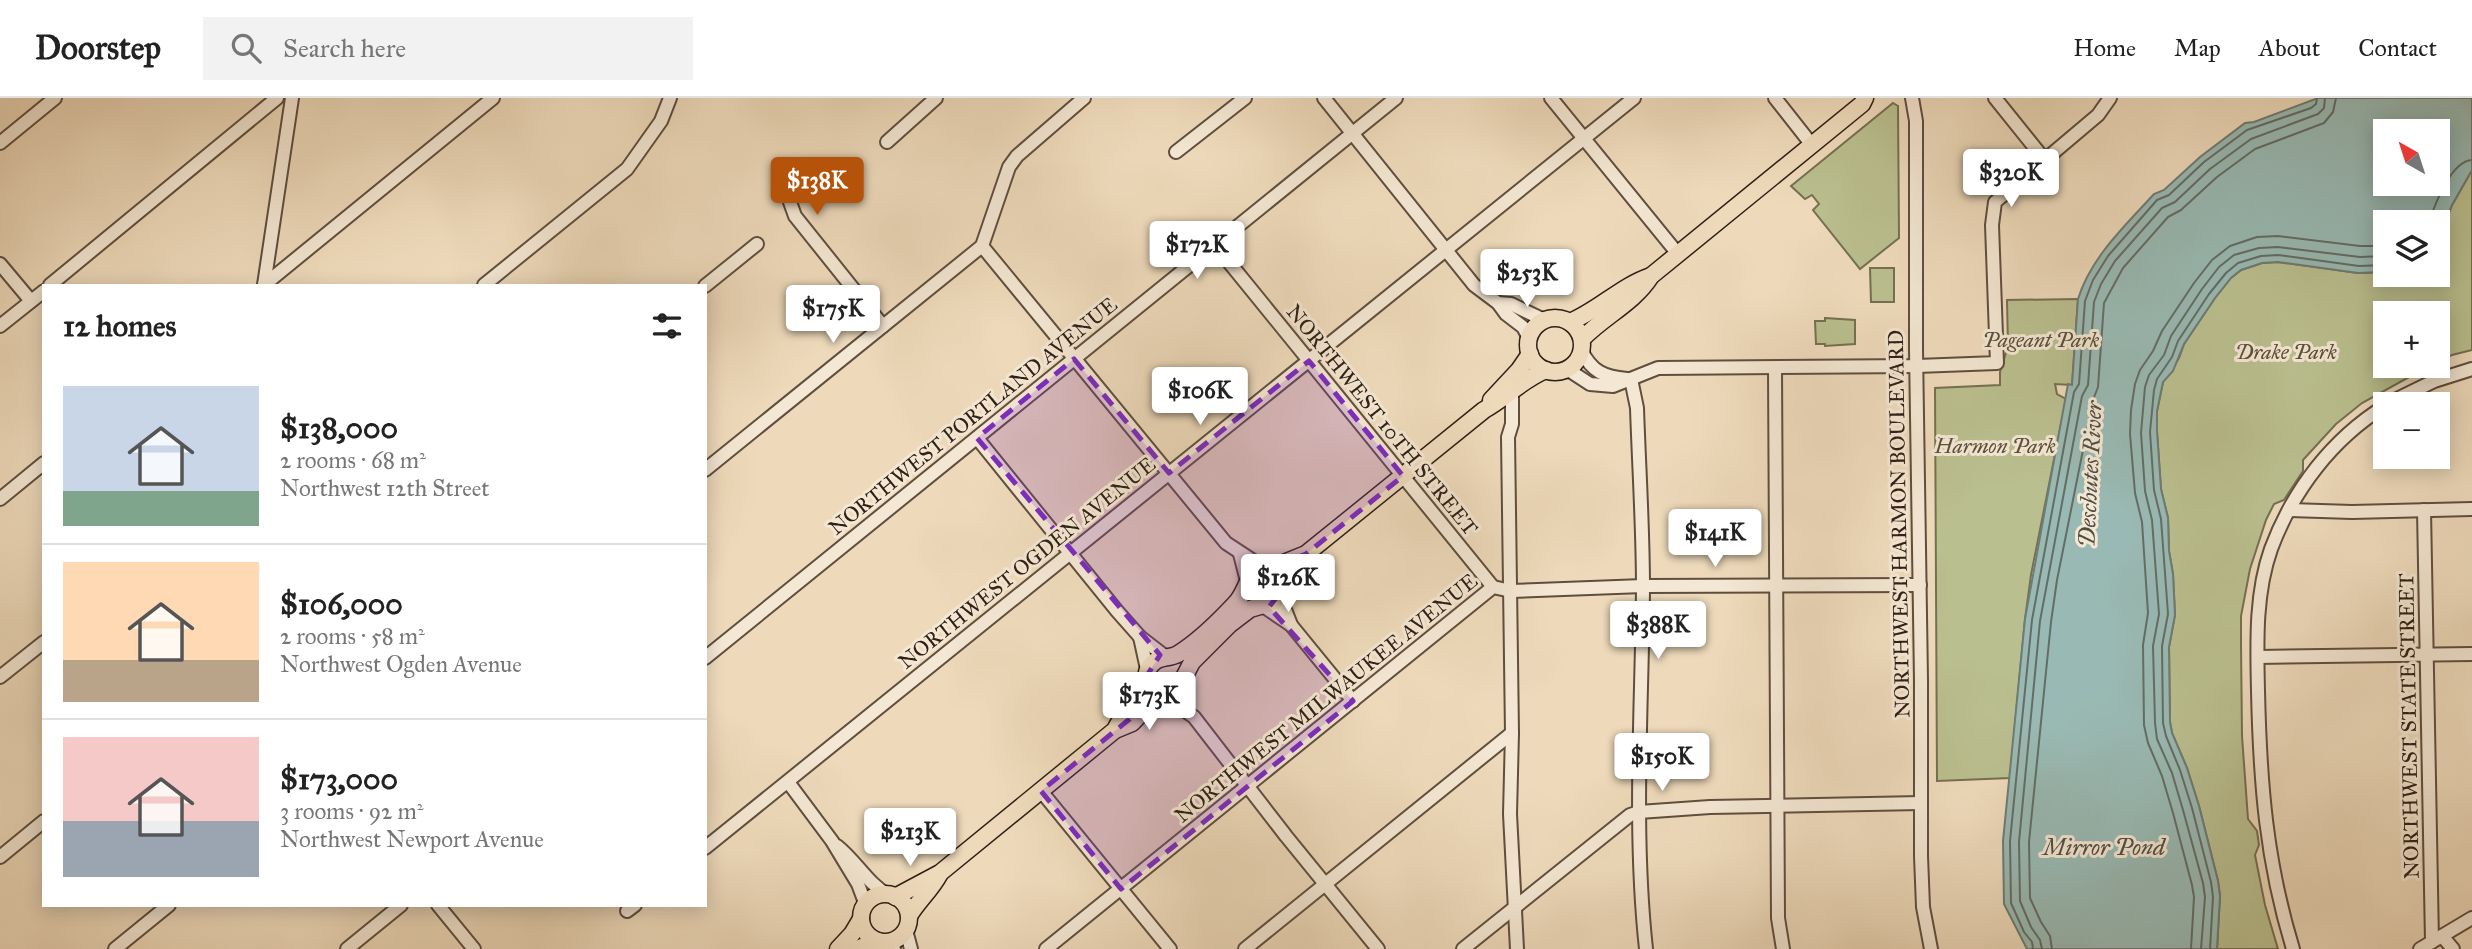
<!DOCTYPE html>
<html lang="en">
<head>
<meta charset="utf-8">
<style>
	body { margin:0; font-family:"IM FELL Great Primer",serif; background:#f2f2f2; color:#222; height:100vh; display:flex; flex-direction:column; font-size:26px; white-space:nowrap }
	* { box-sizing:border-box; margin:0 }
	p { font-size:23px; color:#767676 }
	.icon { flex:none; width:38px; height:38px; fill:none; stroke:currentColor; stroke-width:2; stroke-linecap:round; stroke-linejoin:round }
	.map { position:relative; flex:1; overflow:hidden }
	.panel { position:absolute; left:42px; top:186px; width:665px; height:623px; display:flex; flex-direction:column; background:#fff; border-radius:0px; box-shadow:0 4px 18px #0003 }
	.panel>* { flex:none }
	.needle { width:46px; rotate:321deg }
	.controls { position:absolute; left:2373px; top:21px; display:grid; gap:14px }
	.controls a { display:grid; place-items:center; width:77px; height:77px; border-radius:0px; background:#fff; box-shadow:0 4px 18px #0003; font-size:35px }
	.price { position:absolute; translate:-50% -60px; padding:0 16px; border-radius:7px; background:#fff; color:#222; font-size:23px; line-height:46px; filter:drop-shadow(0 2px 4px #0008) }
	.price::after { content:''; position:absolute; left:50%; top:42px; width:21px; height:16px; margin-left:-10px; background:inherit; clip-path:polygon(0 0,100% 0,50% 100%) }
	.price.selected { background:#b45309; color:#fff }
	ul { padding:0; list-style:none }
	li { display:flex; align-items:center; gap:21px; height:175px; padding:0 21px }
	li+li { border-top:2px solid #e0e0e0 }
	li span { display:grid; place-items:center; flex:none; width:196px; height:140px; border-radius:0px; color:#555 }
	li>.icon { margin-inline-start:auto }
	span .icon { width:84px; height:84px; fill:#fffc; stroke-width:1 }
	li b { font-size:30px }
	h2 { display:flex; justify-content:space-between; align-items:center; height:84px; padding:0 21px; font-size:30px }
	header { display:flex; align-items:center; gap:42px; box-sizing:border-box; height:98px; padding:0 35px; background:#fff; border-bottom:2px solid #e0e0e0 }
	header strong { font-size:33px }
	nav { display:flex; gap:38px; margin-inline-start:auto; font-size:24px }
	.search { width:490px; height:63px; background:#f2f2f2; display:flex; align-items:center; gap:18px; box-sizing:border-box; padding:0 24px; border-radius:0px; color:#767676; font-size:26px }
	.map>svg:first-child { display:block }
</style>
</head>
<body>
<header>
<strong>Doorstep</strong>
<div class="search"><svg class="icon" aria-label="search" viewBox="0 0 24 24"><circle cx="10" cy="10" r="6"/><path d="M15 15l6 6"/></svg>Search here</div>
<nav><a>Home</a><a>Map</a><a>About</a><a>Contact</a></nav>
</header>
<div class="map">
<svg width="2472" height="851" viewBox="0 0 2472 851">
	<rect width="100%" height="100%" fill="#eedabb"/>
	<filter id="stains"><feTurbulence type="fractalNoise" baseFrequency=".00286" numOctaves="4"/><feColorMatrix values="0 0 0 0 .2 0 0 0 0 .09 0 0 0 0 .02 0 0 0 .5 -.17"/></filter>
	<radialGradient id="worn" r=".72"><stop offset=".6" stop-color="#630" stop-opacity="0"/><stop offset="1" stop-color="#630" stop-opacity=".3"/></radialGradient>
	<g fill="#babf8f" stroke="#747052" stroke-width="2">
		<path d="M1893,5L1898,8L1899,140L1860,171L1813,112L1819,106L1812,97L1805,101L1791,88Z"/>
		<path d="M2472,72V252L2452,257L2438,263V215H2385V268H2429L2362,305L2336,326L2303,362V373L2284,402L2274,406L2266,422L2250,471L2241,518V547L2242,638L2248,721L2257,733L2259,747L2255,757L2265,807L2278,851H2217L2220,798L2218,783L2199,708L2187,670L2172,635L2170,624L2169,549L2175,517L2173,476L2169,453L2168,420L2161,391L2157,334V313L2163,284L2179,260L2184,246L2215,200L2231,180L2241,172L2262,165L2278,164L2358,175L2385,174V177H2438V144L2452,107Z"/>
		<path d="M1870,170H1894V204H1871Z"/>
		<path d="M2078,201L2072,287L2055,286L2057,296L2066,301L2031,477L2025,521L2010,680L1937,683L1935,290L2000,287V274L2008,248L2007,202Z"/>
		<path d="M1825,220L1855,222V246L1825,248V246H1816L1815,223H1825Z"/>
	</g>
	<path fill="#99bab4" stroke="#6f7c75" stroke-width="2" fill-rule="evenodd" d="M2318,0H2472V72L2452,107L2438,144V124H2385V174L2358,175L2278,164L2262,165L2241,172L2231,180L2215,200L2184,246L2173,273L2163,284L2157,313V333L2161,391L2168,420L2169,453L2173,476L2175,517L2169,549L2170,624L2172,635L2187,670L2199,708L2218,783L2220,798L2217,851H2027L2004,806L2003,743L2025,521L2068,286L2072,287L2078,201C2091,159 2125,128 2154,96L2164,92L2200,59L2245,25L2254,24ZM2385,33H2438V86H2385Z"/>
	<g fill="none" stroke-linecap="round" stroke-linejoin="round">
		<g stroke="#646d65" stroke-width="2">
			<path d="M2429,124C2435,106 2451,63 2472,62"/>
			<path d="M2033,851L2032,844L2024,834L2011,805L2010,743L2032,522L2074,294L2079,286L2085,203L2093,182L2108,158L2157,102L2169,97L2204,64L2247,32L2311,10L2316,6L2317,0"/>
			<path d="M2042,851L2040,842L2031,829L2020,803L2019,744L2040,523L2082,298L2088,287L2094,204L2101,186L2115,163L2162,110L2175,104L2210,71L2251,41L2318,16L2324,10L2325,0"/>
			<path d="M2052,851L2050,838L2041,824L2030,800L2029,744L2051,524L2057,482L2093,302L2098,289L2104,205L2123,170L2168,119L2181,112L2217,79L2255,51L2324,25L2333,14L2336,0"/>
			<path d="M2191,851L2194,799L2192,787L2173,715L2162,678L2148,645L2144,627L2143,547L2148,515L2142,424L2135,395L2130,336L2131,312L2135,286L2140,272L2153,253L2162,233L2194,185L2212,162L2230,148L2257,139L2278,138L2360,148H2385"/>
			<path d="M2201,851L2205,799L2203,785L2183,712L2172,675L2157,641L2155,625L2153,548L2159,516L2152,422L2145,393L2141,335L2145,289L2149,277L2164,257L2171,238L2202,191L2219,169L2234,157L2259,150L2278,149L2360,159L2385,158"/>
			<path d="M2210,851L2213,799L2211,784L2192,710L2180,672L2166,638L2163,625L2162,548L2168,516L2161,421L2154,392L2150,334L2154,292L2157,281L2172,259L2178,243L2209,196L2226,175L2238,165L2261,158L2278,157L2359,168L2385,167"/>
		</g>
		<g stroke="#5f4e3f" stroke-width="16">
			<g id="minor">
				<path d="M1324,0L1474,187L1498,205L1506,216L1523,229L1529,240"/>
				<path d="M1551,0L1678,156"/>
				<path d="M1775,0L1812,47"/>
				<path d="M1912,0L1916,23V252L1921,582V758L1923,809L1931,851"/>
				<path d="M1995,0L2044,61"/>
				<path d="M887,44L936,0"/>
				<path d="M0,45L55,0"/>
				<path d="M1176,54L1245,0"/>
				<path d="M790,104L795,118L883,228"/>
				<path d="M1215,147L1493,489"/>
				<path d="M982,148L1226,445L1264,470"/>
				<path d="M0,166L31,203"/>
				<path d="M50,187L277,0"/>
				<path d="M264,187L493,0"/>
				<path d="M264,187L292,0"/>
				<path d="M484,187L627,71L661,23L670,0"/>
				<path d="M705,188L757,146"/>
				<path d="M1498,205L1511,206L1544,222"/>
				<path d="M0,228L44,193"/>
				<path d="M1581,252C1592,274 1604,279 1627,281"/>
				<path d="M1775,270L1778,820L1783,851"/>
				<path d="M1567,271L1590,286L1613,288L1658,270L1917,268L1997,265L1992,127L1995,104L2098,17L2110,0"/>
				<path d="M1631,281L1637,310C1639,370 1643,430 1643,490C1642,610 1633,731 1646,851"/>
				<path d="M1512,294V326L1508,339L1512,635L1510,716L1517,851"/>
				<path d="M2387,306L2434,283L2472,271"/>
				<path d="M977,340L1117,513L1140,539L1166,559"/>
				<path d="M705,372L982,148L1009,69L1017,58L1084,0"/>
				<path d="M0,401L44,365"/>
				<path d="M2290,412L2352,414L2472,411"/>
				<path d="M2424,412L2432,844"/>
				<path d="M1240,456L1247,483"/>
				<path d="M1263,508L1291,527L1284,509L1281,494"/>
				<path d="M1291,527L1353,603"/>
				<path d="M1140,539L1147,571"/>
				<path d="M2258,559L2472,556"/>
				<path d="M705,560L1396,0"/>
				<path d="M0,579L44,544"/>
				<path d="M1184,582L1187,613"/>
				<path d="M1162,597L1194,619L1286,738L1378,851"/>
				<path d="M788,684L832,743L858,786L864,802V810"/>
				<path d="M1041,693L1170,851"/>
				<path d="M837,748C856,763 868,786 888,797"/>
				<path d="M705,750L1634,0"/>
				<path d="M0,759L44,723"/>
				<path d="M438,807L474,851"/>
				<path d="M627,813L635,807"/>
				<path d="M908,824L907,836L911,851"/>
				<path d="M2442,838L2453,851"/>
				<path d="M883,844L894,851"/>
				<path d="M115,851L169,807"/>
				<path d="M347,851L401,807"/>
				<path d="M1046,851L1493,489L1511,493L1643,488L1920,487"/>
				<path d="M1245,851L1512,635"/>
				<path d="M1463,851L1630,717L1639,714L1710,709L1921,705"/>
				<path d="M2293,851C2266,763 2260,684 2258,593C2257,546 2255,496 2271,451C2293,392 2332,341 2385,308"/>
				<path d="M2420,851L2472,820"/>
			</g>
		</g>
		<g stroke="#2f2016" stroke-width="19">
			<g id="major">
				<circle cx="1555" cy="247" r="27"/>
				<path d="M1570,224C1599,212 1621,188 1651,178"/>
				<path d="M1582,241C1604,218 1634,205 1651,178L1862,6L1865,0"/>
				<path d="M1491,302L1519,272L1530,256"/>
				<path d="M1269,471L1306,456L1484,312C1506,300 1523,281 1546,272"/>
				<path d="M1115,632C1124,613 1139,600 1146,579"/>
				<circle cx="885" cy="820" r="24"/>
				<path d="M895,799L940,775L1115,632L1132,625L1152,604L1179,589L1192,564L1229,527L1250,511L1274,504L1281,494L1278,478L1264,470C1245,476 1248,493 1235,506C1220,522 1196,545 1178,556C1169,561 1160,558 1153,565C1148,569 1147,573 1146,579L1152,591L1162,597"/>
				<path d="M909,818C918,803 931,792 939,777"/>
				<path d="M838,851L852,836L861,821"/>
				<path d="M857,851L878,843"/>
			</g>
		</g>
		<use href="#minor" stroke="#f4e7d3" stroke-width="12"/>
		<use href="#major" stroke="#eedabb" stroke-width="16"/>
	</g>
	<path fill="#7b2cbf" fill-opacity="0.2" stroke="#7b2cbf" stroke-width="5" stroke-dasharray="14 9" stroke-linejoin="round" d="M1074,261L1169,375L1309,263L1403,378L1306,456L1273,469L1282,492L1269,509L1353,603L1121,791L1041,693L1158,598L1146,579L1160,557L977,340Z"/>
	<g text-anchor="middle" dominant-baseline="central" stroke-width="6" stroke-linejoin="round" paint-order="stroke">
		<g font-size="21" font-style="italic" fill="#59503a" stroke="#f4e7d3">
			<text x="2041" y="242">Pageant Park</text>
			<text x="2286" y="254">Drake Park</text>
			<text x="1995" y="348">Harmon Park</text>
		</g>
		<g font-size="21" fill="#2f2016" stroke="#f4e7d3">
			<text transform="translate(973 318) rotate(-39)">NORTHWEST PORTLAND AVENUE</text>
			<text transform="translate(1382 322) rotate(51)">NORTHWEST 10TH STREET</text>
			<text transform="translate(1899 426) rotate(-91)">NORTHWEST HARMON BOULEVARD</text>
			<text transform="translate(1027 465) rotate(-39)">NORTHWEST OGDEN AVENUE</text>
			<text transform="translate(1326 600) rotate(-39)">NORTHWEST MILWAUKEE AVENUE</text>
			<text transform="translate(2409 628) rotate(-91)">NORTHWEST STATE STREET</text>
		</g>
		<g font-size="23" font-style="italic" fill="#4f4e45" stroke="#f4e7d3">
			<text transform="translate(2090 376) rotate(-87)">Deschutes River</text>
			<text x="2104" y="749">Mirror Pond</text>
		</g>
	</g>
	<rect width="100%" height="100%" filter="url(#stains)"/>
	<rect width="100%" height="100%" fill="url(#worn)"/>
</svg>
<div class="controls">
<a><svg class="needle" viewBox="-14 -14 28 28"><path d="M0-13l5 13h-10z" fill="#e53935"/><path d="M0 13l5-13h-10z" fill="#767676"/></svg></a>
<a><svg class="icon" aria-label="layers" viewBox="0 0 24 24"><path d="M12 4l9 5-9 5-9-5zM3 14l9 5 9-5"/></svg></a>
<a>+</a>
<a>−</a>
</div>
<b class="price" style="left:2011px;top:111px">$320K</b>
<b class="price selected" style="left:817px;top:119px">$138K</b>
<b class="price" style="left:1197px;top:183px">$172K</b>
<b class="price" style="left:1527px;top:211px">$253K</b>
<b class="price" style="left:833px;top:247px">$175K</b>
<b class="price" style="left:1200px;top:329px">$106K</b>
<b class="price" style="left:1715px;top:471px">$141K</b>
<b class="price" style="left:1288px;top:516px">$126K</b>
<b class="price" style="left:1658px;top:563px">$388K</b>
<b class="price" style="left:1149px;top:634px">$173K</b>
<b class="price" style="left:1662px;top:695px">$150K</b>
<b class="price" style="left:910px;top:770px">$213K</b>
<section class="panel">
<h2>12 homes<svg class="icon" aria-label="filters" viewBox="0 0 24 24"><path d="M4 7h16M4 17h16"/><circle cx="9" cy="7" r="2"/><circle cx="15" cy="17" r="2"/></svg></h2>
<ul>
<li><span style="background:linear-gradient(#c9d6e8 75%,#7fa58c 0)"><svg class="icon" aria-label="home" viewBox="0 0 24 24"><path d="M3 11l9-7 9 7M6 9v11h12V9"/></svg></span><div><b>$138,000</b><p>2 rooms · 68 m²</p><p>Northwest 12th Street</p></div></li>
<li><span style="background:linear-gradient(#ffd9b3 70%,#b9a48a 0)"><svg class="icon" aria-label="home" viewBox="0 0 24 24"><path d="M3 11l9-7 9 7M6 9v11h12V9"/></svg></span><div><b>$106,000</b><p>2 rooms · 58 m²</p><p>Northwest Ogden Avenue</p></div></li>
<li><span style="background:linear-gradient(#f6c9c9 60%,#9aa5b1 0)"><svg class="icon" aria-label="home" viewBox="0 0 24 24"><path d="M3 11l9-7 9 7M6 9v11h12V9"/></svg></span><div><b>$173,000</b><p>3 rooms · 92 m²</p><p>Northwest Newport Avenue</p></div></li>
</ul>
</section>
</div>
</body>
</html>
